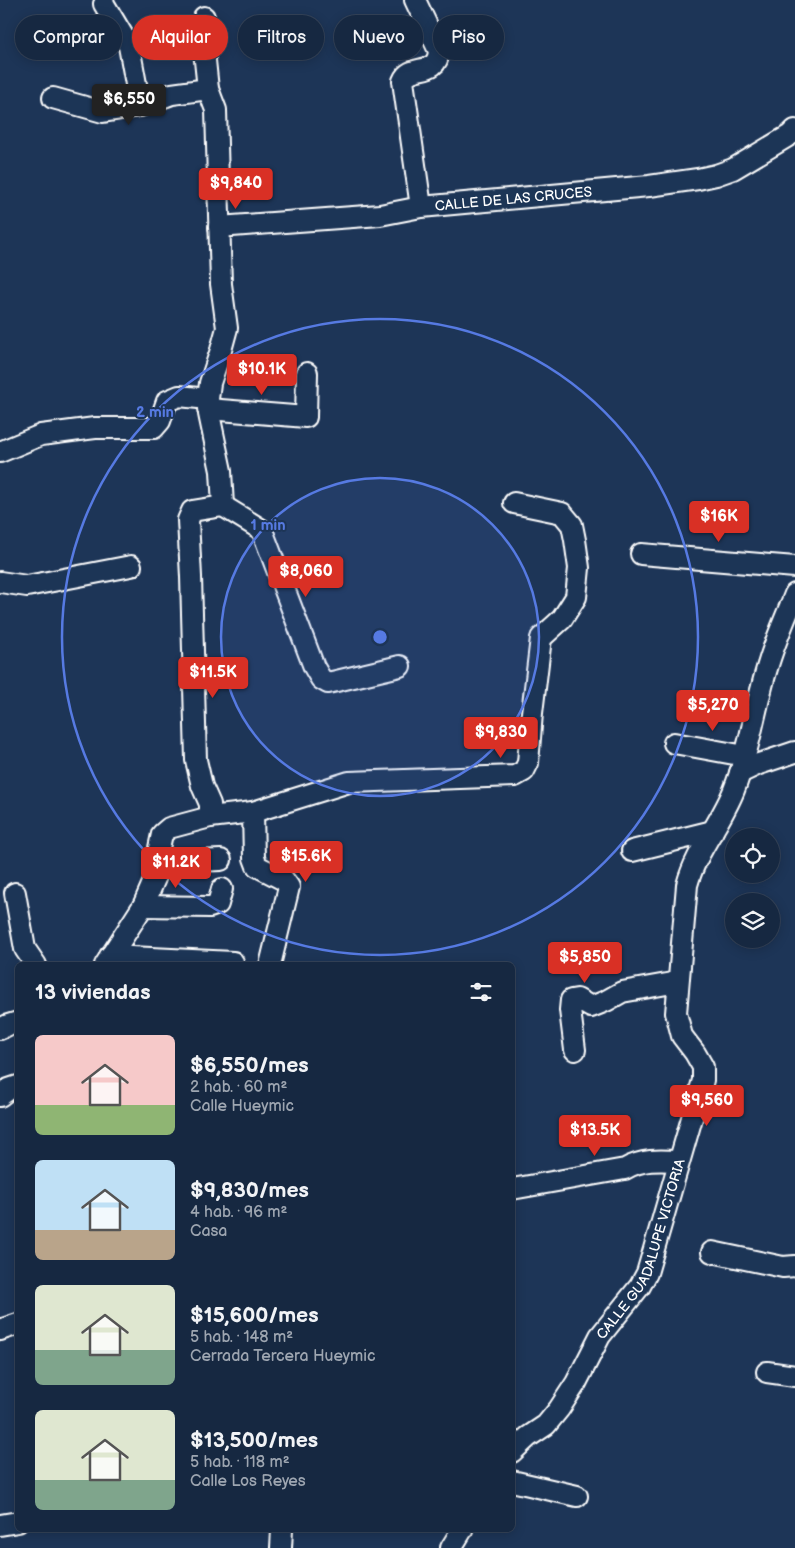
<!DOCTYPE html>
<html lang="es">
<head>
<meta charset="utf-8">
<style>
	body { margin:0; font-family:"Balsamiq Sans",sans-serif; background:#1f3048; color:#f1f3f6; height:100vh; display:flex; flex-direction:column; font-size:19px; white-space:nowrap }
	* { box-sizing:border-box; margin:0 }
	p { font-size:16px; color:#9ea6b1 }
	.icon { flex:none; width:28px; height:28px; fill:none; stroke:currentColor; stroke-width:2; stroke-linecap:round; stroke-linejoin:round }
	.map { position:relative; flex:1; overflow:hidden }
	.drawer { position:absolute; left:15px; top:962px; width:500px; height:570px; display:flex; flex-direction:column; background:#162841; border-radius:8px; box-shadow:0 2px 12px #0003,0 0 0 1px #35445a }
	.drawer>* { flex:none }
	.guide { position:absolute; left:15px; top:15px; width:500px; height:45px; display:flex; gap:10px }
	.buttons { position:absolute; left:725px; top:828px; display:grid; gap:10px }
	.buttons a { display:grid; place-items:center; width:55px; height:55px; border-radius:50%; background:#162841; box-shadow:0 2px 12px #0003,0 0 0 1px #35445a; font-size:25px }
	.price { position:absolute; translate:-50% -42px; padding:0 11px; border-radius:5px; background:#d93025; color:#fff; font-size:16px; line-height:32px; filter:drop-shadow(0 1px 2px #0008) }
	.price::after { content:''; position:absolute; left:50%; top:30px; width:15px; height:11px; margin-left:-8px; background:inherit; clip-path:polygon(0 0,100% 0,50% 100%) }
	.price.active { background:#222; color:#fff }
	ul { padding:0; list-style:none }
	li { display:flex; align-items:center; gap:15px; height:125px; padding:0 20px }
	li span { display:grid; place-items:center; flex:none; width:140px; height:100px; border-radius:8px; color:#555 }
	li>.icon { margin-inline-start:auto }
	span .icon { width:60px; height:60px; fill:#fffc; stroke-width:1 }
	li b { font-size:21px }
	h2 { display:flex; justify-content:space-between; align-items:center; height:60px; padding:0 20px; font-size:21px }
	.pill { padding:0 18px; border-radius:22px; background:#162841; box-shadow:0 2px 12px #0003,0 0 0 1px #35445a; font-size:18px; line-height:45px }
	.pill.active { background:#d93025; color:#fff }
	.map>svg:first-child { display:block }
</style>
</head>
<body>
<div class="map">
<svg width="795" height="1548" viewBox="0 0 795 1548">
	<rect width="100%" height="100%" fill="#1d3557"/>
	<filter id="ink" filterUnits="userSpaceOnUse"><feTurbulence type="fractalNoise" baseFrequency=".02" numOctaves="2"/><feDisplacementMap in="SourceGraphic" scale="10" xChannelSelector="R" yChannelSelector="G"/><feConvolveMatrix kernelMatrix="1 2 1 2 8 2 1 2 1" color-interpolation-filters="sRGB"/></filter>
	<g filter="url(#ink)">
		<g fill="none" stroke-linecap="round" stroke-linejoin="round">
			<g stroke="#fff" stroke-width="24">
				<g id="minor">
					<path d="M415,0L439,51C437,78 410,62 403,81L421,207"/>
					<path d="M104,4L129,46L140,106"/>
					<path d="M53,98L103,112L140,106L172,94L208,89"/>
					<path id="s1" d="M219,227L380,215L421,207L649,186L698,179L716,175L733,169L790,135L795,130"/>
					<path d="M208,409L306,417L307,373"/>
					<path d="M0,452L41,435L95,428H154L160,421L167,401L179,396L208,399"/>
					<path d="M223,506L262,530L314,667L321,679L328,683L400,666"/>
					<path d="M641,554L795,567"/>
					<path d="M0,582L27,586L131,566"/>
					<path d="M674,743L745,756"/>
					<path d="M740,773L759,764L795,752"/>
					<path d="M253,812L254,858L257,866L284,880L289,887L270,965"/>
					<path d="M210,817L253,812L349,782L515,776L524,771L528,763L532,713L541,638L562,619L576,597L579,568L575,540L572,525L562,513L514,503"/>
					<path d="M632,851L713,831"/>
					<path d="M160,867L175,862L221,860"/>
					<path d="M15,893L25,949L36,965"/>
					<path d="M143,906L210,907L218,904L222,889"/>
					<path d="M110,956L233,962"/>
					<path d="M105,965L143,906L160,867L159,848L162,834L169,828L210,817V804L202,786L196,760L191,577L188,520L192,511L223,506L221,471L209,414L208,399L210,383L221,350L227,328L221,284L216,110L208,89L204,51V17"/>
					<path d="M0,1029L8,1025L18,1022"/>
					<path d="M575,1050L570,1010L571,1000L577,999L591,1007L606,1001L622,992L678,982"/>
					<path d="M0,1096L9,1089L18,1086"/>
					<path d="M512,1189L625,1169C642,1159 659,1160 678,1161"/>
					<path d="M712,1252L783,1267L795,1266"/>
					<path d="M0,1330L18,1324"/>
					<path d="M767,1372L795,1376"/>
					<path id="s2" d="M512,1452L528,1437L546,1425L559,1409L576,1383L600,1336L640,1286L647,1273L703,1080V1067L695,1053L682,1036L676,1013L687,885C696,851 721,823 734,790C750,750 755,706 768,665C775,641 786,617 795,594"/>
					<path d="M512,1481L577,1496"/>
					<path d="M0,1525L18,1522"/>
					<path d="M281,1548L282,1530"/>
					<path d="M451,1548L462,1530"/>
				</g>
			</g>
			<use href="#minor" stroke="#1d3557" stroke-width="20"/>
		</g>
	</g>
	<circle cx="380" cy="637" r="159" fill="#567ae2" fill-opacity=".12"/>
	<g fill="none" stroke="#567ae2" stroke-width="2.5">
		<circle cx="380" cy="637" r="159"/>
		<circle cx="380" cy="637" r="318"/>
	</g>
	<g text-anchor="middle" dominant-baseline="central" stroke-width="4" stroke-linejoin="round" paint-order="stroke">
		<g font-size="14" fill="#fff" stroke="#1d3557">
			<text stroke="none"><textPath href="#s1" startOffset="296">CALLE DE LAS CRUCES</textPath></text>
			<text stroke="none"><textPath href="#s2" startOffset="246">CALLE GUADALUPE VICTORIA</textPath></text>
		</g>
	</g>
	<circle cx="380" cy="637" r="8" fill="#567ae2" stroke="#1d3557" stroke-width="2.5"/>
	<g font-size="15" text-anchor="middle" font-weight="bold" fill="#567ae2" stroke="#1d3557" stroke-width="4" stroke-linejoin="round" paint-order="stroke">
		<text x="155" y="417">2 min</text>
		<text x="268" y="530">1 min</text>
	</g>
</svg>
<div class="buttons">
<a><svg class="icon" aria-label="locate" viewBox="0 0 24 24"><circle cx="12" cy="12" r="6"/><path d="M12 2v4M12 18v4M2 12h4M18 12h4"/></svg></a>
<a><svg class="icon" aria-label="layers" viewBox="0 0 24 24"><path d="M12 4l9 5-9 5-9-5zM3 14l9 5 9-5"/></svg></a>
</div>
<b class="price active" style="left:129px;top:126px">$6,550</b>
<b class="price" style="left:236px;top:210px">$9,840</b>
<b class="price" style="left:262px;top:396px">$10.1K</b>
<b class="price" style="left:719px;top:543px">$16K</b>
<b class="price" style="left:306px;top:598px">$8,060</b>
<b class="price" style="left:213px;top:699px">$11.5K</b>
<b class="price" style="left:713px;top:732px">$5,270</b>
<b class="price" style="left:501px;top:759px">$9,830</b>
<b class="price" style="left:306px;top:883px">$15.6K</b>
<b class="price" style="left:176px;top:889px">$11.2K</b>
<b class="price" style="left:585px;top:984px">$5,850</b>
<b class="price" style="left:707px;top:1127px">$9,560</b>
<b class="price" style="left:595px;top:1157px">$13.5K</b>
<div class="guide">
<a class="pill">Comprar</a>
<a class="pill active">Alquilar</a>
<a class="pill">Filtros</a>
<a class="pill">Nuevo</a>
<a class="pill">Piso</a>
</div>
<section class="drawer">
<h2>13 viviendas<svg class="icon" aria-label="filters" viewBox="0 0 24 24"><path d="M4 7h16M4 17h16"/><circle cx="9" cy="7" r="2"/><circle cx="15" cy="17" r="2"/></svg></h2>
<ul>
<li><span style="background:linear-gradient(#f6c9c9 70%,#8fb573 0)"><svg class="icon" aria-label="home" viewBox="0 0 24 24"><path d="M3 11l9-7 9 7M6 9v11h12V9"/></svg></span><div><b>$6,550/mes</b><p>2 hab. · 60 m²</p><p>Calle Hueymic</p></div></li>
<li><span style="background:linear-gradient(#bfe0f5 70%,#b9a48a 0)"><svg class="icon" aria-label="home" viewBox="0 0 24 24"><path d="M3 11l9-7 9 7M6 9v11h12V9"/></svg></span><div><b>$9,830/mes</b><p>4 hab. · 96 m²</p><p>Casa</p></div></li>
<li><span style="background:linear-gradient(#dfe7d0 65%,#7fa58c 0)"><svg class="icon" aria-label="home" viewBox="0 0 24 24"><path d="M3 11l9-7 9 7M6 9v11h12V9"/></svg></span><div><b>$15,600/mes</b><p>5 hab. · 148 m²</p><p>Cerrada Tercera Hueymic</p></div></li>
<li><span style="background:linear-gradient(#dfe7d0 70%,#7fa58c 0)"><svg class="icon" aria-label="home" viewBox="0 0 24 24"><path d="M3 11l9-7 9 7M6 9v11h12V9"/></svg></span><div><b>$13,500/mes</b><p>5 hab. · 118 m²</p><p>Calle Los Reyes</p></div></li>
</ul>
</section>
</div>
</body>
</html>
